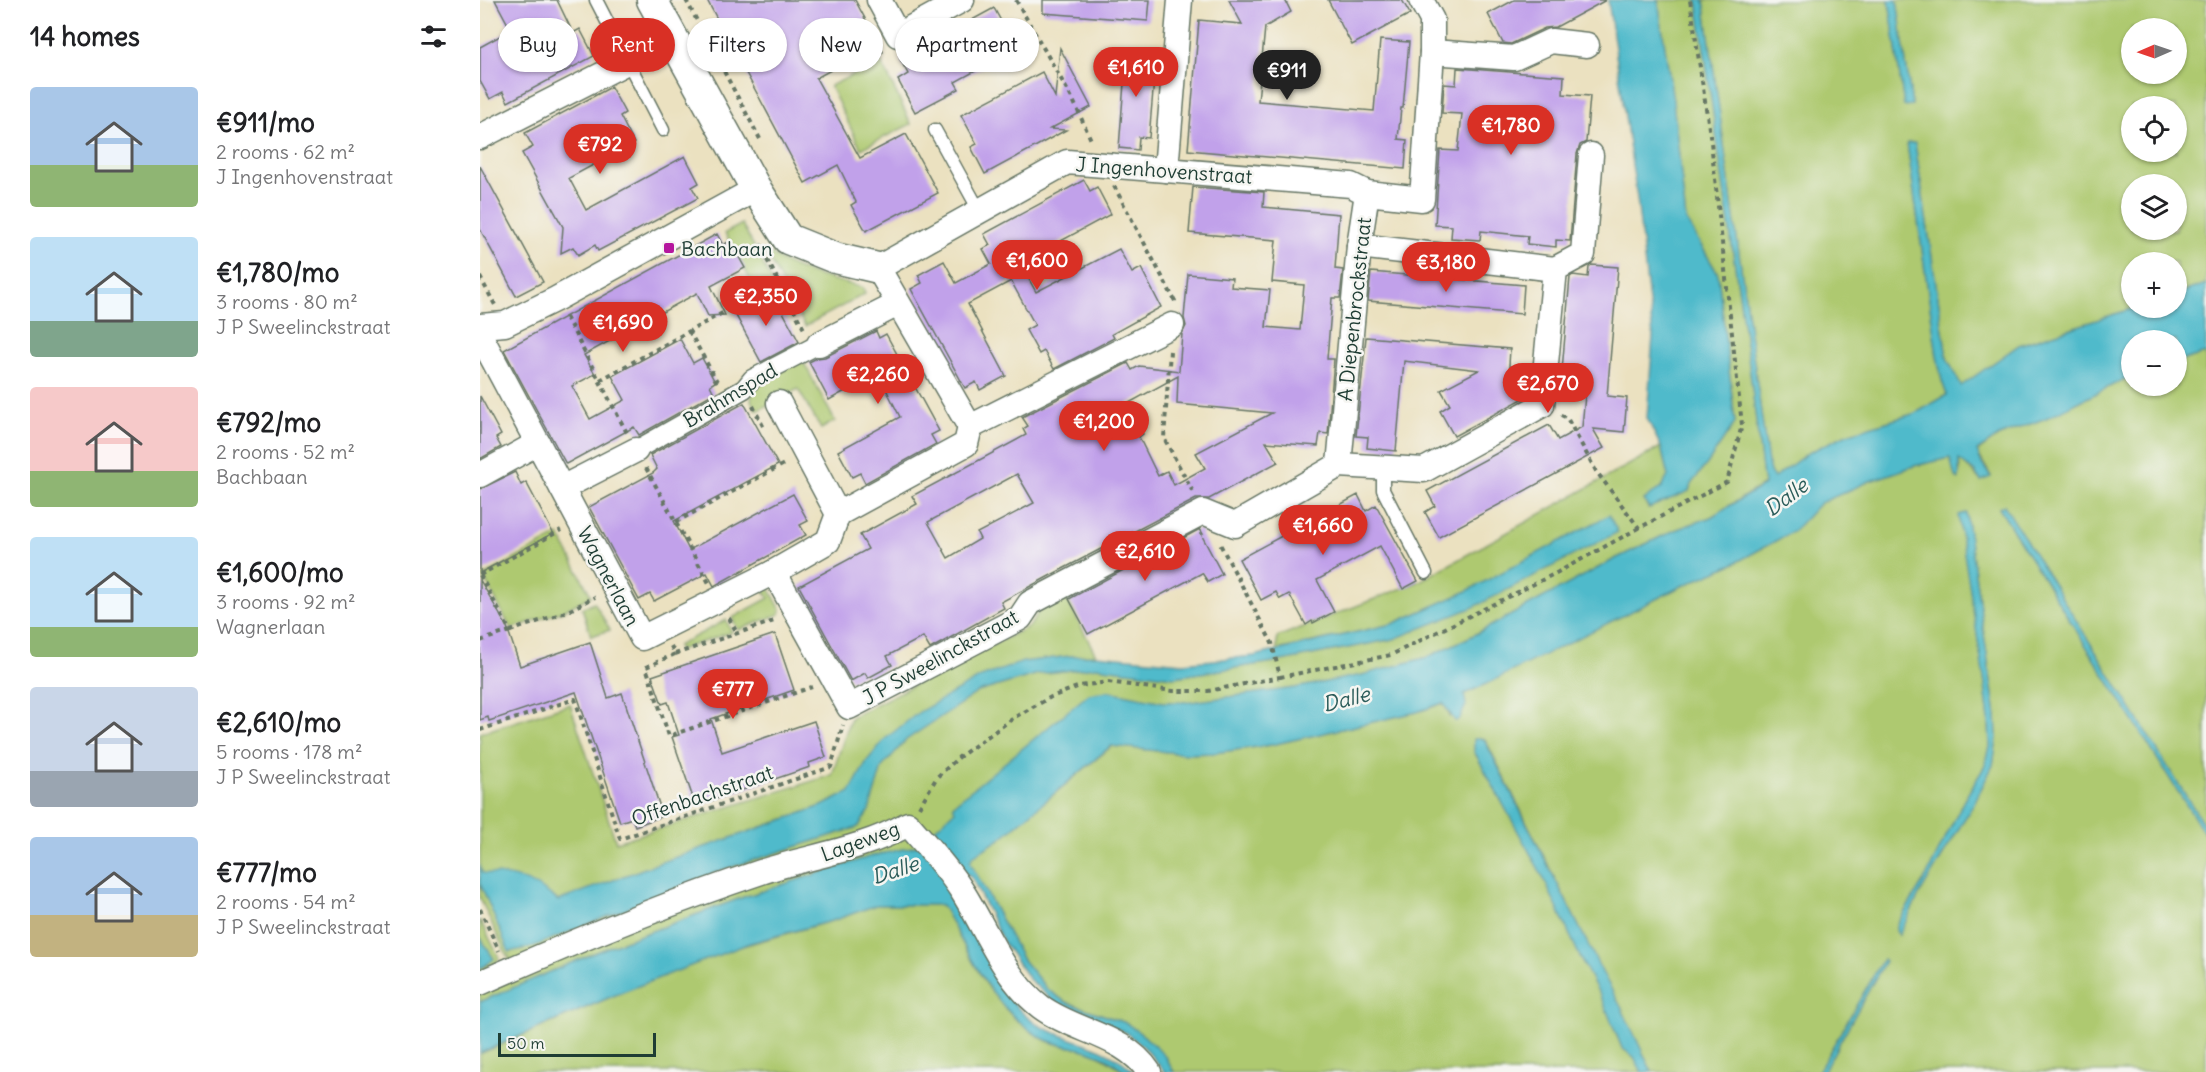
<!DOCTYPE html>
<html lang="en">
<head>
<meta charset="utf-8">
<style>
	body { margin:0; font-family:Delius,sans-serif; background:#f6f6f6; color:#202124; height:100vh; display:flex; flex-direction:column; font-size:22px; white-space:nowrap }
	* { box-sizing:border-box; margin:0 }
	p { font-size:20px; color:#757577 }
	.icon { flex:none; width:33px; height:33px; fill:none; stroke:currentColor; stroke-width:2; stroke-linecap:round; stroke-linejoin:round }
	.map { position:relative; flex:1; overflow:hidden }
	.panel { display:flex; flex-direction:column; background:#fff; width:480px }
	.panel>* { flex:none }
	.guide { position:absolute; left:18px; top:18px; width:570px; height:54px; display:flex; gap:12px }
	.needle { width:39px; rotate:268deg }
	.controls { position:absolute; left:1641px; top:18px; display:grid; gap:12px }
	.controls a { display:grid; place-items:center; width:66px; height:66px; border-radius:50%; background:#fff; box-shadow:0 2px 4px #0004; font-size:30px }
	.scale { position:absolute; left:18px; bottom:15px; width:158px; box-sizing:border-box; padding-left:6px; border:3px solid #1f3d34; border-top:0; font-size:16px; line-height:21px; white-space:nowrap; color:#1f3d34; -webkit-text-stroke:4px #f6f6f2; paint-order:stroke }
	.price { position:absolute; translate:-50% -51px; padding:0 14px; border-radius:21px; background:#d93025; color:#fff; font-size:20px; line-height:39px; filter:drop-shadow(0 2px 3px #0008) }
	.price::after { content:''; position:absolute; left:50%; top:36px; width:18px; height:14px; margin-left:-9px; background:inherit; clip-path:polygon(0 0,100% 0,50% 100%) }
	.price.active { background:#222; color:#fff }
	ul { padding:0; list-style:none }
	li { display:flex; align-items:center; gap:18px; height:150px; padding:0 30px }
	li span { display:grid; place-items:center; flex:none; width:168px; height:120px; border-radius:6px; color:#555 }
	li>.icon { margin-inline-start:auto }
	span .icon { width:72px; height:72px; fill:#fffc; stroke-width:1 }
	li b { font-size:26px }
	h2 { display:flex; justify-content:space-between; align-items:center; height:72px; padding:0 30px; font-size:26px }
	.tag { padding:0 21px; border-radius:27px; background:#fff; box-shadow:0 2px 4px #0004; font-size:21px; line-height:54px }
	.tag.active { background:#d93025; color:#fff }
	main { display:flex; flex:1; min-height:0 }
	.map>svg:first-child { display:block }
</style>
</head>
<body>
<main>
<section class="panel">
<h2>14 homes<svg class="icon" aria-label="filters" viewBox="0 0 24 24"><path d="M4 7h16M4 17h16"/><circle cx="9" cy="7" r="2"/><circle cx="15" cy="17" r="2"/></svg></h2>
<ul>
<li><span style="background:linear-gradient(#a9c7e8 65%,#8fb573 0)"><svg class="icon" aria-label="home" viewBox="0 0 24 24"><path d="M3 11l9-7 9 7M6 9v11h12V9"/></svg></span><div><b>€911/mo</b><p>2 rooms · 62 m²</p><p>J Ingenhovenstraat</p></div></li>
<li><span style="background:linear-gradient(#bfe0f5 70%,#7fa58c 0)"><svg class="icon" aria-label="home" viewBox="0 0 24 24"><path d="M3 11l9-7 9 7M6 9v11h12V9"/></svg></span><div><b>€1,780/mo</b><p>3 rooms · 80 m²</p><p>J P Sweelinckstraat</p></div></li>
<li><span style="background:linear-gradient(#f6c9c9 70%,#8fb573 0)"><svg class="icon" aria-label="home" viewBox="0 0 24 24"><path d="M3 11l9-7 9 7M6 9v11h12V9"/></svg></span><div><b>€792/mo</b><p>2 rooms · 52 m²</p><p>Bachbaan</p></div></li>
<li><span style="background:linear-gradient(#bfe0f5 75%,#8fb573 0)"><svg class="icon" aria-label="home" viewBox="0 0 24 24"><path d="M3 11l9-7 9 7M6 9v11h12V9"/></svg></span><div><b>€1,600/mo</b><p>3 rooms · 92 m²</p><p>Wagnerlaan</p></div></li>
<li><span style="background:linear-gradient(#c9d6e8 70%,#9aa5b1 0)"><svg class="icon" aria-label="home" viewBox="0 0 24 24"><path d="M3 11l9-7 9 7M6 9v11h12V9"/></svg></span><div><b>€2,610/mo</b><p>5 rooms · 178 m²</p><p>J P Sweelinckstraat</p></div></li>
<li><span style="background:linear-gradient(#a9c7e8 65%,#c2b280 0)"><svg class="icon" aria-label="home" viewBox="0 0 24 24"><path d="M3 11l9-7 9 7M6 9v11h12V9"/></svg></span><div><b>€777/mo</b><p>2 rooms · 54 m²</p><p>J P Sweelinckstraat</p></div></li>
</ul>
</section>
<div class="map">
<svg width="1726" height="1072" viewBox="0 0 1726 1072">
	<rect width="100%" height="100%" fill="#f6f6f2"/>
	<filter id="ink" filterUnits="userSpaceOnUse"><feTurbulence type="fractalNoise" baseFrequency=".0167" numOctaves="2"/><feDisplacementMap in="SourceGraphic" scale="12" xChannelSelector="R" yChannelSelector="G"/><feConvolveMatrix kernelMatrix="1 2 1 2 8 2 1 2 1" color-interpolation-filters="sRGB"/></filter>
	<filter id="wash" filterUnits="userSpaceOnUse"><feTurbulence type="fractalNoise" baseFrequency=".008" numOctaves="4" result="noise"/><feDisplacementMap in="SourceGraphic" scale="24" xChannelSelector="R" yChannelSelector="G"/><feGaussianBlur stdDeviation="1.35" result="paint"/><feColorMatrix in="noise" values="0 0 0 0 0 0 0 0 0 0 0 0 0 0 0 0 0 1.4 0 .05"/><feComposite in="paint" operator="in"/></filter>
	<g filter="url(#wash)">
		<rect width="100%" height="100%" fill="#ebe1c0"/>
		<g fill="#aec96f" stroke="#668352" stroke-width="1.5" fill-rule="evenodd">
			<path d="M1178,0H1217L1269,364L1284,484L1231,517L1195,530L1135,559L994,635L948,657L882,675L815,688L711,702H683L628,691L473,805L476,810L437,846L392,856L264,897L126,948L0,1002V988L30,958L26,954L0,898V733L90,704L136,842L352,775L371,717L550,626L566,599L582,590L616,655L590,656L543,662L387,761L370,792L342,806L168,867L78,901L74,897L1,885L30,952L83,934L239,871L378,827L389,810L402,767L426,740L498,692L558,674L616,667L694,677L801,661L914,639L985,592L912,624L797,650V637L938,582L1181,447L1188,476L1182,487L1164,500L1168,508L1209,491L1211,484L1227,464L1255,422L1238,274L1206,220L1193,101Z"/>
			<path d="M1224,0H1409L1424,105H1432L1417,0H1726V284L1697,294L1696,262H1652V308H1654L1539,345L1481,386L1467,358L1435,143H1427L1457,356L1462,381L1467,395L1436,413L1367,434L1328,453L1294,478L1290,472L1288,463ZM1652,28H1696V74H1652ZM1652,106H1696V152H1652ZM1652,184H1696V230H1652Z"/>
			<path d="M401,61L431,124L381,149L350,86Z"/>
			<path d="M262,224L293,283L277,292L245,233Z"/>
			<path d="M288,251C311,272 353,279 383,288L385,294L325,326L286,253Z"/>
			<path d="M1726,353V828L1524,506L1519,508L1726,836V1072H1343L1405,961L1403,960L1338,1072H1172L1141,1007L1123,974L1005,739L1000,738L994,751L1062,875L1102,961L1123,1001L1142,1048L1154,1057L1162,1072H694L684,1055L664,1036L646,1023L586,1002L567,989L543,960L490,862L493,856L520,839L632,746L706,754L734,753L791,745L937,712L964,703L970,717L984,694L1002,686L1202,586L1255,563L1314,531L1340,503L1390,481L1434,466L1471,458L1480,470L1479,460L1482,461L1501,481L1511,476L1497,452L1519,436L1566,418L1651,376L1652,386H1696L1697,362ZM1486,513L1516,715L1517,738L1513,765L1493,805L1439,895L1419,934L1418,923L1446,877L1484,800L1505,766L1510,747L1509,720L1505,685L1479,515Z"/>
			<path d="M316,360L324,363L355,421L341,429L318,389L277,411L271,400L274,383Z"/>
			<path d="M79,535L111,596L83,611L31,629L3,576Z"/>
			<path d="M286,582L301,610L300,614L258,630L252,618L289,598L282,587Z"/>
			<path d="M114,602L130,630L111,636L102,608Z"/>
			<path d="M246,620L252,632L199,650L197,646Z"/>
			<path d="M396,905H462C489,953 511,1009 560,1037C574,1046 590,1046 605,1050C620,1054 632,1063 645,1072H0V1054L140,993L245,951L355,920Z"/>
			<path d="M0,920L19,957L18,962L0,979V969L8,965L9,952L0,937Z"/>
		</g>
		<g fill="#4fbacb" stroke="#377c80" stroke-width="1.5">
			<path d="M1128,0H1178L1193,101L1206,220L1238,274L1255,423L1227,464L1211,484L1209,491L1169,508L1164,500L1182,487L1188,476L1181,447L1167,418L1173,336L1157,198Z"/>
			<path d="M1217,0H1224L1288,463L1290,472L1294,478L1328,453L1367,434L1436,413L1467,395L1462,381L1457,356L1427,143H1435L1467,358L1481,386L1539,345L1654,308H1696L1697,294L1726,284V353L1697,362L1696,340H1652L1651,376L1566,418L1519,436L1497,451L1502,464L1511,477L1501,481L1494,471L1479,460V479L1475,477L1470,458L1434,466L1390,481L1340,503L1314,531L1255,563L1202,586L1002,686L984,694L986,705L979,720L975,721L963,703L937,712L791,745L734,753L706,754L631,746L520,839L493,856L490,862L543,960L567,989L586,1002L646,1023L664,1036L684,1055L694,1072H685L664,1047L645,1032L604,1016L573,1001L549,979L524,943L492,878L474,865C491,912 514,1002 560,1026C592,1043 628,1045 654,1072C642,1072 637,1064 626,1058C621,1055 614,1054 609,1051C593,1046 575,1046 560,1037C511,1008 489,952 462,905H396L355,920L270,943L140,993L0,1053V1002L126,948L264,897L392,856L437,846L475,810L473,805L609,694L628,691L683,702H711L815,688L882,675L948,657L994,635L1135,559L1195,530L1231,517L1284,485L1269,364Z"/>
			<path d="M1409,0H1417L1432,105L1424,106Z"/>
			<path d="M1524,505L1726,828V836L1519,508Z"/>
			<path d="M1486,513L1516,715L1517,738L1513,765L1493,805L1439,895L1419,935L1416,931L1418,923L1446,877L1484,800L1505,766L1510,747L1509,720L1505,685L1478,515Z"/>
			<path d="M1129,515L1138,532L994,607L914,639L801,661L694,677L616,667L558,674L498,692L426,740L402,767L389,811L378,827L239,871L52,947L29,952L0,883V865L3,873C31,874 58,882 78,901L168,867L342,806L370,792L387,761L405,739L439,712L501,677L543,662L590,656L616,655L703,663L774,656L912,624L985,592Z"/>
			<path d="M999,738L1004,739L1123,974L1141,1007L1172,1072H1162L1154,1057L1142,1048L1123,1001L1102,961L1062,875L994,751V739Z"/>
			<path d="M0,937L14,959L0,969Z"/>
			<path d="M1403,959L1405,961L1343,1072H1338Z"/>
		</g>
		<g id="blocks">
			<g fill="#c1a1ea" fill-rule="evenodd">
				<path d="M15,0H77L93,33L100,29L114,56L28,102L23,92L10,99L0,81V47L31,30Z"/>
				<path d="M227,0H375L403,52L377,66L373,58L336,78L380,158L426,134L458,193L386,231L371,205L376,202L358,165L325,183Z"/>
				<path d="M563,0H670L668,21L563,13Z"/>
				<path d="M749,0H805L811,12L785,27L778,101L894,111L900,40L929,42L923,108H921L918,139L927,140L925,169L708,150L719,20L762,24Z"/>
				<path d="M848,0H922L930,14L872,45Z"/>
				<path d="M1034,0H1126L1076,27L1065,28L1031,44L1023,43L1008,14Z"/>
				<path d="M514,8L536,49L475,82L479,89L435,112L418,80L428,74L420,59Z"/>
				<path d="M580,48L611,107L570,129L586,130L505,174L491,147L497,144L481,115L562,72L575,97Z"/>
				<path d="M637,52L676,56L669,138L659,137L658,150L639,148L645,70H636Z"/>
				<path d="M977,68L1084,76L1083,94L1110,96L1106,142L1100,145L1097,154L1090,241L1076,240V247L1047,244L1048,236L1001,231L1000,240L971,238L972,226L955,225L960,150L978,151L982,114L962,113L964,84L976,85Z"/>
				<path d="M131,87L145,113L140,116L154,143L89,178L106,210L205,156L219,183L212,187L218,198L118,251L115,245L98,255L93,247L81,253L83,227L42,153L53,147L45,133Z"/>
				<path d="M0,166L63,282L36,296L0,229Z"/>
				<path d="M604,180L610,191L617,187L631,214L540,263L556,292L639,249L652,273L661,268L681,307L632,334L634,338L574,369L564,351L559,354L546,330L555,325L531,281L488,304L526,376L500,390L496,382L485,388L431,289L442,283L438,275L464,261L476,283L511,264L503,249L510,245L504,234Z"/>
				<path d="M713,187L784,192L783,207L859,214L855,269L863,270L860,298H852L847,359H854L848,434L840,433L838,446L786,442L798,462L729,499H716L575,573L521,602L524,608L450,649L443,637L407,656L412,665L388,678L385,673L371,681L319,586L388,549L380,535L437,504L432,496L546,435L543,429L548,426L542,417L648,363L652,370L659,366L699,371L702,334L706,326L704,318L708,274L752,278L751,287L790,290L786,327L820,330L824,285L792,282L796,240L709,233ZM698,376L697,404L792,413L716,453L725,468L694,485L687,471L678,476L659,437L663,434L647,404ZM537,474L554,503L497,533L500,539L468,558L448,522Z"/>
				<path d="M237,234L243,245L250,241L265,268L231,286L245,315L228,316L217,293L104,355L115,374L92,386L110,419L145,400L132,376L200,339L213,363L222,358L235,382L230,385L234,393L159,435L154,427L86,464L24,350Z"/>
				<path d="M1111,265L1138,267L1127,396L1147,398L1144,432L1113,429L1124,448L959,537L945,512L955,506L947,491L1069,425L1078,440L1102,427L1105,395H1098L1099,383L1081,382L1090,277L1093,275L1108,277L1109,267Z"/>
				<path d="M891,272L1044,285L1042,314L888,301Z"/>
				<path d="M280,296L284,303L295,297L319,342L281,362L253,310Z"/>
				<path d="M396,331L399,338L406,334L459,431L451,435L456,444L385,483L380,473L372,477L358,451L420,417L398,373L349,400L329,362L337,358L345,357Z"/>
				<path d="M886,337L1030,349L1029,365L1046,397L974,436L960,411L970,405L961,390L999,370L924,361L916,451L887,448L888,437L876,436Z"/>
				<path d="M0,396L21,435L16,438L21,447L0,459Z"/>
				<path d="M264,403L298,465L194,521L209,550L313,494L328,521L320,525L326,535L234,586L227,573L174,601L170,594L159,600L109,507L173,473L177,469L170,455Z"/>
				<path d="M35,472L41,485L46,482L73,533L0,573V489Z"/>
				<path d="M878,495L886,511L896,505L938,581L923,589L900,546L837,580L854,612L833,623L832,621L826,625L809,594L800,599L796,592L781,600L759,559Z"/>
				<path d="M720,529L723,534H721L742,574L728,582L722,573L608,634L589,599Z"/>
				<path d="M0,580L27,627L40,666L110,642L128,698L142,693L183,816L155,826L152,818L140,822L96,692L9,721L8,717L0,720Z"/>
				<path d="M295,634L314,690L231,719L242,752L334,721L346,757L329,763L330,767L224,803L221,795L213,798L192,737L199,735L188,702L182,704L172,676Z"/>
			</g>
		</g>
	</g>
	<g filter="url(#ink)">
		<use href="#blocks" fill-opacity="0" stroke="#667665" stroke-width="1.5"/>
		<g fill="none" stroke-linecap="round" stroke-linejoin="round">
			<g stroke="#667665" stroke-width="15">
				<g id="service">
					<path d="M116,0L183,130"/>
					<path d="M455,130L499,210"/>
					<path d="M903,467V490L946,573"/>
				</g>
			</g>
			<g stroke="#667665" stroke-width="21">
				<path id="pedestrian" d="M156,450L264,389L272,379L339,344"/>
			</g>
			<g stroke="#667665" stroke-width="27">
				<g id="minor">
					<path d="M399,0L418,35L482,0"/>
					<path d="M952,52L1034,58L1071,41L1107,45"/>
					<path d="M0,137L192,39"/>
					<path d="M686,170L700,0"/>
					<path d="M879,246L1075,269"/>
					<path d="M0,326L25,324L76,299L276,189"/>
					<path d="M0,335L162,638L294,572L348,541L358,514L486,444L490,427L692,325"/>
					<path d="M339,344L418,304"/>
					<path d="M299,403L358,514"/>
					<path d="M490,427L398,268L587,162L871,185L887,193"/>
					<path d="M859,465L879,246L887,193L942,199L952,52V20L941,0"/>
					<path d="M0,475L58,443"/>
					<path d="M82,488L156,450"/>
					<path d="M294,572L369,707L540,618L550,603L723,512L755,525L859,465L944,470L1062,405L1075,269L1103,254L1111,155"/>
					<path d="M0,983C92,942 185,904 281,872C330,856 382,850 428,824C447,846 467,867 482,891C507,930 523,978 561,1007C595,1032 645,1035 669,1072"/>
				</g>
			</g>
			<g stroke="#667665" stroke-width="33">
				<path id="tertiary" d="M172,0L276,189L308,239L355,258L398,268"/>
			</g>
			<g stroke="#667665" stroke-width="4" stroke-dasharray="4.5 4.5" stroke-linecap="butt">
				<path d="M206,0L280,139"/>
				<path d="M536,0L593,100L612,142"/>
				<path d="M634,186L695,301V304"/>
				<path d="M283,245L280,247L299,282"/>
				<path d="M0,277L15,305"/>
				<path d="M86,317L147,433"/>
				<path d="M209,331L238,383"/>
				<path d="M690,351L684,438L714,494"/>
				<path d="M120,380L299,282L324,329"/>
				<path d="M273,406L283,426"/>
				<path d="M1081,415L1087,418L1116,471L1159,528L1247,482L1262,425L1231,142L1210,0"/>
				<path d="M166,468L229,583"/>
				<path d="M196,522L304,464"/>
				<path d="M0,575L81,530"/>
				<path d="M0,575L30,631L0,641"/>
				<path d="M249,618L257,633"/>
				<path d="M30,631L86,612L115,597"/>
				<path d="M191,646L195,654L166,667L189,736L332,687"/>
				<path d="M195,654L297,620"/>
				<path d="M800,677L911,655L1078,572L1159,528"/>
				<path d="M0,730L95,699L140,839L351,767L363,725"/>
				<path d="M439,807L457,777L479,757L535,717L571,697L600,686L628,682L693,691H728L800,677L792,643L740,544"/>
				<path d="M0,909L19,951"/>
			</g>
			<use href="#service" stroke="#fff" stroke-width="12"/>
			<use href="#pedestrian" stroke="#fff" stroke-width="18"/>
			<use href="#minor" stroke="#fff" stroke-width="24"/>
			<use href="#tertiary" stroke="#fff" stroke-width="30"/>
		</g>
	</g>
	<rect fill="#b5179e" stroke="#f6f6f2" stroke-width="2" x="183" y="242" width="12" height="12" rx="3"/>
	<g text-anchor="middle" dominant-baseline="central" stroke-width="5" stroke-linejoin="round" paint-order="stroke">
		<g font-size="20" fill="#1f3d34" stroke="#f6f6f2">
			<text transform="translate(684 170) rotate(4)">J Ingenhovenstraat</text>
			<text transform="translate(874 309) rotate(-84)">A Diepenbrockstraat</text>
			<text transform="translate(250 395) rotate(-31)">Brahmspad</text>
			<text transform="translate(129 576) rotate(62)">Wagnerlaan</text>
			<text transform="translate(460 657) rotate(-29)">J P Sweelinckstraat</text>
			<text transform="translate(222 795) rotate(-19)">Offenbachstraat</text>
			<text transform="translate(380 841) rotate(-20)">Lageweg</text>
		</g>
		<g font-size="20" fill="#1f3d34" stroke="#f6f6f2" text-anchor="start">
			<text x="201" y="248">Bachbaan</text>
		</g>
		<g font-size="21" font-style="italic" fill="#2b5c5a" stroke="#f6f6f2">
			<text transform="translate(1306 497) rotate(-37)">Dalle</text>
			<text transform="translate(866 699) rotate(-14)">Dalle</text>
			<text transform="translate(415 870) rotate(-18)">Dalle</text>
		</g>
	</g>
</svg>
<div class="controls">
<a><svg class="needle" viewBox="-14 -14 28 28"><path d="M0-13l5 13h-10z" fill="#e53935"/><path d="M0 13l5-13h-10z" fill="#757577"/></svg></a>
<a><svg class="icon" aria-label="locate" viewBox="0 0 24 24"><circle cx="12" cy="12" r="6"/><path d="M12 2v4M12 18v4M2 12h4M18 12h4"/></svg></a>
<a><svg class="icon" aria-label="layers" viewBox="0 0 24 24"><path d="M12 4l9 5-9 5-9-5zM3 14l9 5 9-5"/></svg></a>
<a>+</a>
<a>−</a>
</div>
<div class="scale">50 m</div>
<b class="price" style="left:656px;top:98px">€1,610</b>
<b class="price active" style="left:807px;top:101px">€911</b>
<b class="price" style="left:1031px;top:156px">€1,780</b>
<b class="price" style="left:120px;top:175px">€792</b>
<b class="price" style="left:557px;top:291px">€1,600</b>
<b class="price" style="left:966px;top:293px">€3,180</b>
<b class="price" style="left:286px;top:327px">€2,350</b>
<b class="price" style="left:143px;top:353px">€1,690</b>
<b class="price" style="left:398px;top:405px">€2,260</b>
<b class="price" style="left:1068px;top:414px">€2,670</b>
<b class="price" style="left:624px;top:452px">€1,200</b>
<b class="price" style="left:843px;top:556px">€1,660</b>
<b class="price" style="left:665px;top:582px">€2,610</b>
<b class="price" style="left:253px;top:720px">€777</b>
<div class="guide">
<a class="tag">Buy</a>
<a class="tag active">Rent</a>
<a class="tag">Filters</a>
<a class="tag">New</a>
<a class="tag">Apartment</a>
</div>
</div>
</main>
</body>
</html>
